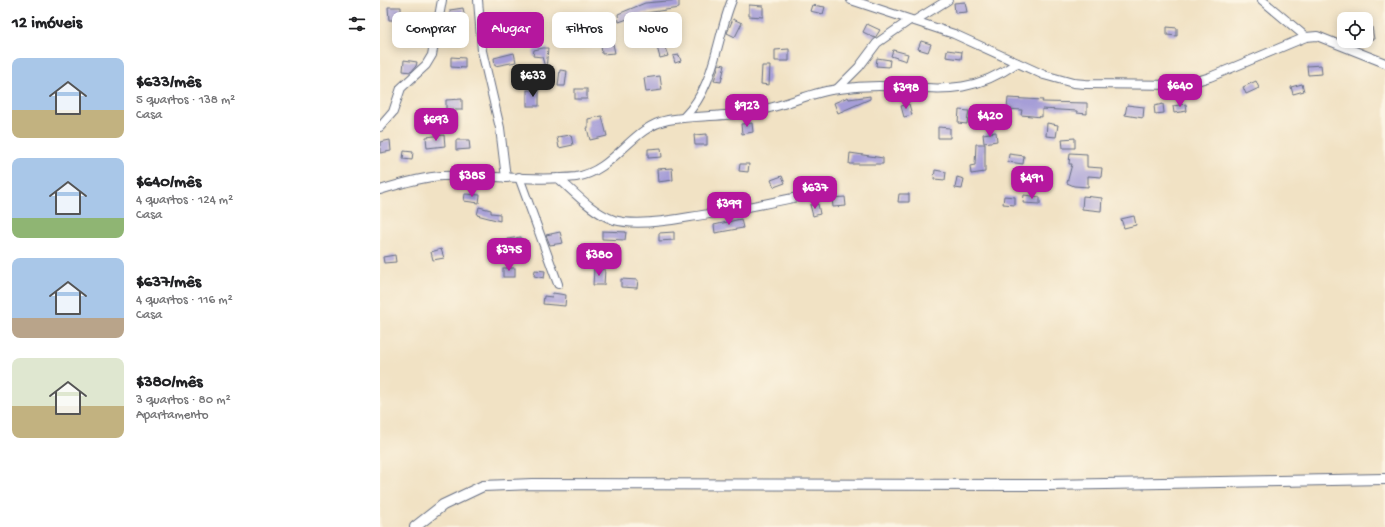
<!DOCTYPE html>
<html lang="pt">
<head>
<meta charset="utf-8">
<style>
	body { margin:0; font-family:"Gochi Hand",sans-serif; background:#f6f6f6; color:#202124; height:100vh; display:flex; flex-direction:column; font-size:15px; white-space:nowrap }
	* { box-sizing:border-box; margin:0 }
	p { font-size:13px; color:#757577 }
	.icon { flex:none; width:22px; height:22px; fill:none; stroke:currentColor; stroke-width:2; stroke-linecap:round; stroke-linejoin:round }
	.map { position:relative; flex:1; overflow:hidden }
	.sheet { display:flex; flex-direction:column; background:#fff; width:380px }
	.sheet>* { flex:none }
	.hud { position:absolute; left:12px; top:12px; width:380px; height:36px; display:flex; gap:8px }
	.controls { position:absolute; left:957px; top:12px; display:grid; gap:8px }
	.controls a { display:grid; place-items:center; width:36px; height:36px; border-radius:8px; background:#fff; box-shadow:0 2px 10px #0003; font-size:20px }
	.price { position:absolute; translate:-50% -34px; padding:0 9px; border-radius:8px; background:#b5179e; color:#fff; font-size:13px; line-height:26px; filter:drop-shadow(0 1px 2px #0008) }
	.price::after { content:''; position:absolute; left:50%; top:24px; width:12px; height:9px; margin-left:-6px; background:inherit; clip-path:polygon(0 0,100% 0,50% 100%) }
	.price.active { background:#222; color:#fff }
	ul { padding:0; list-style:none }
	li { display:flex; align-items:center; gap:12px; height:100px; padding:0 12px }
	li span { display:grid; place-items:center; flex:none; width:112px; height:80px; border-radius:8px; color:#555 }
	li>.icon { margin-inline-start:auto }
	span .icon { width:48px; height:48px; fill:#fffc; stroke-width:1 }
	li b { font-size:17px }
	h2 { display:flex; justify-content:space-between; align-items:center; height:48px; padding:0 12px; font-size:17px }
	.tag { padding:0 14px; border-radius:8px; background:#fff; box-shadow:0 2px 10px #0003; font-size:14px; line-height:36px }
	.tag.active { background:#b5179e; color:#fff }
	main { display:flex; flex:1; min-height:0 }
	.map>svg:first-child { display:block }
</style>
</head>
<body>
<main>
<section class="sheet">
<h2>12 imóveis<svg class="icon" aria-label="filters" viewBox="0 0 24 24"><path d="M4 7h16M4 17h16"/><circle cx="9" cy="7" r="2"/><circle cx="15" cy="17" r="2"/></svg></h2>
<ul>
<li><span style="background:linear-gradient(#a9c7e8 65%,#c2b280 0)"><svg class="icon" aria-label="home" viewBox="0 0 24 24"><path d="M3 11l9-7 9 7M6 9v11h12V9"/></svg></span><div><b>$633/mês</b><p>5 quartos · 138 m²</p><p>Casa</p></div></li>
<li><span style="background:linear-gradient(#a9c7e8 75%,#8fb573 0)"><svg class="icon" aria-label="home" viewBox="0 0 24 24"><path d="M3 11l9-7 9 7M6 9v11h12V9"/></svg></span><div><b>$640/mês</b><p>4 quartos · 124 m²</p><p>Casa</p></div></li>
<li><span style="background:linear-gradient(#a9c7e8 75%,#b9a48a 0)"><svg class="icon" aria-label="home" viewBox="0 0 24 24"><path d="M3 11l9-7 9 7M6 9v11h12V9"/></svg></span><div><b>$637/mês</b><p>4 quartos · 116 m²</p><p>Casa</p></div></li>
<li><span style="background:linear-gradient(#dfe7d0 60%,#c2b280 0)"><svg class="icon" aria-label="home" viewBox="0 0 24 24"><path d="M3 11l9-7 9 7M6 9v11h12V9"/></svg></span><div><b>$380/mês</b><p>3 quartos · 80 m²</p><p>Apartamento</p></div></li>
</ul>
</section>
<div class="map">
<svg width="1005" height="527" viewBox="0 0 1005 527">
	<rect width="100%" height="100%" fill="#fcf5e5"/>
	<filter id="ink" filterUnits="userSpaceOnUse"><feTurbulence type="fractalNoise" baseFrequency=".025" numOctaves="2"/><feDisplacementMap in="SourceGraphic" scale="8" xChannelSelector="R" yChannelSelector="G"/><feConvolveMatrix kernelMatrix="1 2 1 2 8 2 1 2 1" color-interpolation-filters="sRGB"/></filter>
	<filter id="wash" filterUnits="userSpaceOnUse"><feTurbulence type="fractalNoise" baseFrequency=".012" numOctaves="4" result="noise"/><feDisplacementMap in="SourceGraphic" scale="16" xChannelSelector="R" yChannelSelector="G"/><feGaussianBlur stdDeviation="0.9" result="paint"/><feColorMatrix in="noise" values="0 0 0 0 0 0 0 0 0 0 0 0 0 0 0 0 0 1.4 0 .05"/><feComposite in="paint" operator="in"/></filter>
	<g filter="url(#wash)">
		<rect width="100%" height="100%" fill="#f1e2c4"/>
		<g id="blocks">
			<g fill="#a69ed7">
				<path d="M299,0V8L259,14V15L239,22L238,14L265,3Z"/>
				<path d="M585,2L587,12L575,13L574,3Z"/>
				<path d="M369,5L383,6V17L369,16Z"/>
				<path d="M432,5L445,7L443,14L430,11Z"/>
				<path d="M8,7H21V15L36,13L37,21L18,23L17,20H9Z"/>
				<path d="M83,8L85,20L71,21L70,10Z"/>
				<path d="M353,19L362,23L355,37L347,33Z"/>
				<path d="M487,24L500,30L495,38L483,32Z"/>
				<path d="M787,27L797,28V36L787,35Z"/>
				<path d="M992,27L994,39L986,40V28Z"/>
				<path d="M115,31L130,32V39L115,38Z"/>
				<path d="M211,31L212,41L199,42L198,32Z"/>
				<path d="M541,41L551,44L548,52L538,49Z"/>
				<path d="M233,44L235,53L222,54L221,45Z"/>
				<path d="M284,45L288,56L280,58L277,47Z"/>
				<path d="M163,48H168L166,70L162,57L153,56L154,50Z"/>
				<path d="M409,49V61H395V50Z"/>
				<path d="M513,50L528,54L526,61L511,56Z"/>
				<path d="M567,50L582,52L581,59L566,57Z"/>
				<path d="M134,53L136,62L115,66L114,58Z"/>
				<path d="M299,55L301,61L295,63L293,56Z"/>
				<path d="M71,57L85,58V68L71,67Z"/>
				<path d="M497,58L510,60L509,67L496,66Z"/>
				<path d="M24,60L37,62L36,66L31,72L23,71Z"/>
				<path d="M339,64L345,65L341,82L334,81Z"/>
				<path d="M941,65L942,74L928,75L927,66Z"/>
				<path d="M382,66H390L389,85L381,84Z"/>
				<path d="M180,70L187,71L185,86H178Z"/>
				<path d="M280,76L282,90L266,92L264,78Z"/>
				<path d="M876,81L879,88L866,94L863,87Z"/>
				<path d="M922,84L924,91L913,94L911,87Z"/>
				<rect x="195" y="89" width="12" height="10"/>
				<rect x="147" y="90" width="12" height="16"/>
				<path d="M490,96V99L458,113L454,103L468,97L469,99Z"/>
				<path d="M628,98L663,100L662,102L707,103V114L697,113V111L662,109V117L641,115L642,110L627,109Z"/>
				<path d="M82,99V110H66V100Z"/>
				<path d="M529,104L532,115L524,117L521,106Z"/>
				<path d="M783,104L784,113L775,114L774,106Z"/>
				<path d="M806,104L807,111L794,113L793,106Z"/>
				<path d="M747,105L764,107L763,118L745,115Z"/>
				<path d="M579,110L589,111L587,124L578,123Z"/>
				<path d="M222,116L227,136L210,140L207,128H208V119Z"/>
				<path d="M372,123L373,132L362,134L361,124Z"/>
				<path d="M667,123L678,125L676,137L666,136Z"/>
				<path d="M558,127L570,128V138H558Z"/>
				<path d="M616,132L617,141L604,143L603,134Z"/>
				<path d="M327,134V145H315L314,135Z"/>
				<path d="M64,135L65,146L47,148L46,137Z"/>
				<path d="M191,135L193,145L179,148L177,137Z"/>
				<path d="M695,138V148H683L682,139Z"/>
				<path d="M10,140L11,151L0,153V142Z"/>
				<path d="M76,140H89L90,149L76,150Z"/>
				<path d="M596,144H605V172L591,174L590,166L595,165Z"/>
				<path d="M281,148L282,157L268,158V149Z"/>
				<path d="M24,151L33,152L32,160L23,159Z"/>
				<path d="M470,153L503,158V164H469Z"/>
				<path d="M690,153L707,154V167L722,168L721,177L708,176V187L694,186L687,183L692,164H689Z"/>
				<path d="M629,154L644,156L643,164L628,162Z"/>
				<path d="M360,164H369L368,172L359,171Z"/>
				<path d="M292,168L293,180L278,182L277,169Z"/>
				<path d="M555,170L566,172L565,180L554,179Z"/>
				<path d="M402,176L405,183L394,187L391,180Z"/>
				<path d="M577,177L584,179L582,189L575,188Z"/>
				<path d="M85,194L100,195L99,203L84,201Z"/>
				<path d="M519,194H529V202H518Z"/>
				<path d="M644,195L660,197V204L643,203Z"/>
				<path d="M624,196L635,197V205L623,204Z"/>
				<path d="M703,196L722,198L721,211L702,209Z"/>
				<path d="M465,197L466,206L453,207L452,198Z"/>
				<path d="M438,204L440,214L433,216L430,205Z"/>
				<path d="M99,207L111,210V213L120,214V221L97,215Z"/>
				<path d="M754,216L756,225L744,228L741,219Z"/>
				<path d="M361,219L363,228L335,233L334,225Z"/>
				<path d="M222,231L246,232L245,240L222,239Z"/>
				<path d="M180,232L183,243L170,245L166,235Z"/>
				<path d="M294,232V240L279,241V233Z"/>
				<path d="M141,237L142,244L129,247L127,239Z"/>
				<path d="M61,249L64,258L53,260L51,252Z"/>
				<path d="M15,255L16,262L4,263L3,257Z"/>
				<rect x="123" y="268" width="12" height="9"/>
				<path d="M214,269H225L224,285H213Z"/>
				<path d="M155,270L165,271L164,278L154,276Z"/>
				<path d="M241,279L258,280L257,288L241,287Z"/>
				<path d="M173,293L186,295L185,306L163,304L164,296L172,297Z"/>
			</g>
		</g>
	</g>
	<g filter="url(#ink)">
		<use href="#blocks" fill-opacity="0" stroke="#666e82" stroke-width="1"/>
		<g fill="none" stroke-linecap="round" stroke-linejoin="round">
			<g stroke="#666e82" stroke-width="10">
				<g id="minor">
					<path d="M98,0L102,51L120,128L126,178"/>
					<path d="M471,0L574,34L664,75L693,83L705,84L802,85L814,82L830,77L926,37L937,36L1005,63"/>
					<path d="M882,0L926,37"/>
					<path d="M534,21L568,0"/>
					<path d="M457,89L479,67L497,43L530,20"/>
					<path d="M304,117C335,87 336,39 352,0"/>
					<path d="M0,127L13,112L21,88L46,65L52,55L62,0"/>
					<path d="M139,177L178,284"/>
					<path d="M178,178C194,192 213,213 234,220C255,226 288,221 310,217C354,211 398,201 442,192"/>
					<path d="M0,190C19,184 42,177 62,176C106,174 152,182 196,177C235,171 251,127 288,120C307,116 326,117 345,115C358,114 372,111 385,109C410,104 434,91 459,89C472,87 486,86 499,86C556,87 586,98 637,63"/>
				</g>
			</g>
			<g stroke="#666e82" stroke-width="12">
				<path id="tertiary" d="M35,527L63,505L103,486L152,484L668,485L1005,479"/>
			</g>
			<use href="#minor" stroke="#fff" stroke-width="8"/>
			<use href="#tertiary" stroke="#fff" stroke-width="10"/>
		</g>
	</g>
</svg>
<div class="controls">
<a><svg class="icon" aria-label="locate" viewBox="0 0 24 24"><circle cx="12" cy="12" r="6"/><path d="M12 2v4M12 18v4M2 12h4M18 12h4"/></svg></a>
</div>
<b class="price active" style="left:153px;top:98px">$633</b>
<b class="price" style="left:800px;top:108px">$640</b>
<b class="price" style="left:526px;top:110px">$398</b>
<b class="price" style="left:367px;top:128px">$923</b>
<b class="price" style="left:610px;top:138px">$420</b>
<b class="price" style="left:56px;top:142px">$693</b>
<b class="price" style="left:92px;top:198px">$385</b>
<b class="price" style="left:652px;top:200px">$491</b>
<b class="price" style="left:435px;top:210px">$637</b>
<b class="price" style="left:349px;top:226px">$399</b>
<b class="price" style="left:129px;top:272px">$375</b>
<b class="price" style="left:219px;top:277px">$380</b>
<div class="hud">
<a class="tag">Comprar</a>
<a class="tag active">Alugar</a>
<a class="tag">Filtros</a>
<a class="tag">Novo</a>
</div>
</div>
</main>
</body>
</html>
